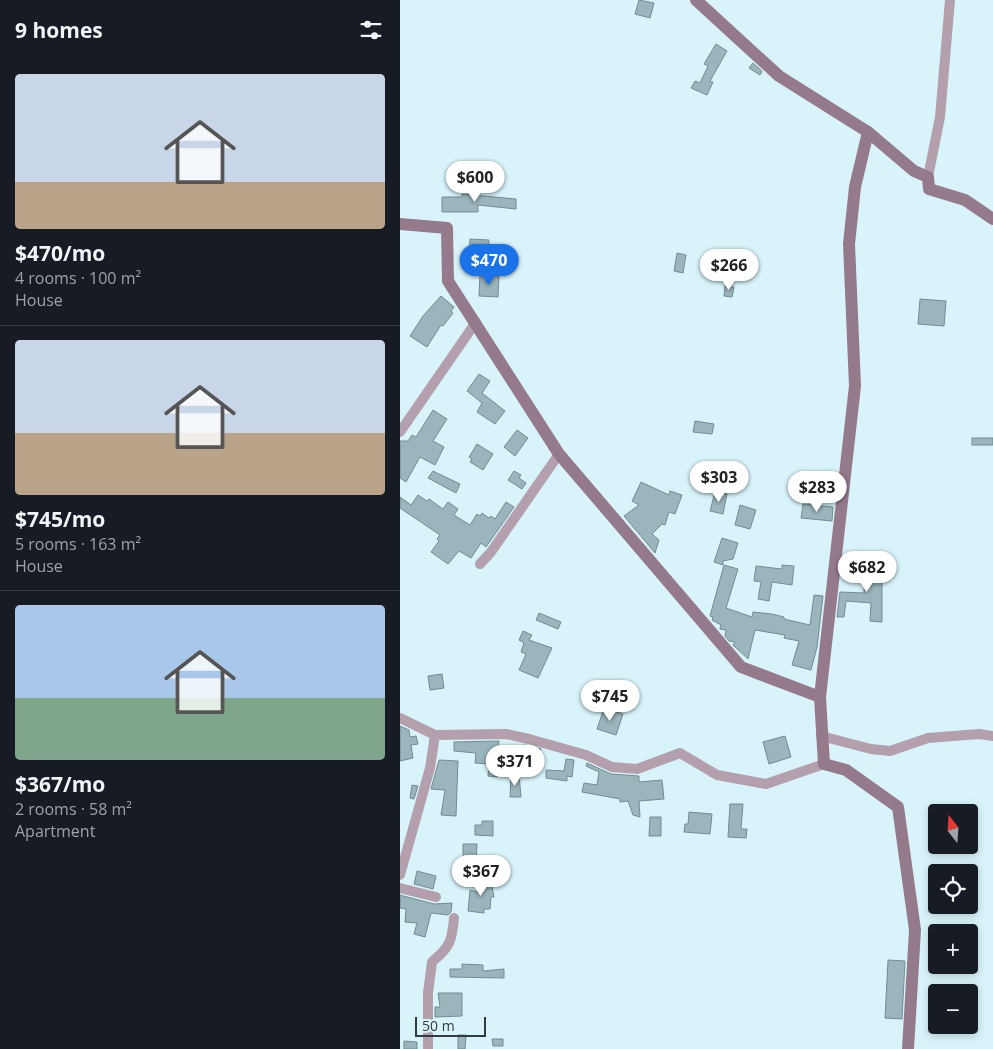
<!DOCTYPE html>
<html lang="en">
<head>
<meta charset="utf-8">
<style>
	body { margin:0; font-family:"Open Sans",sans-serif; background:#20242c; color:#f1f3f6; height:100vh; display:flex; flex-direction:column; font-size:19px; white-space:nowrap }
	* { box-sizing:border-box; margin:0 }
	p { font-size:16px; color:#9ea1a6 }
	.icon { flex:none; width:28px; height:28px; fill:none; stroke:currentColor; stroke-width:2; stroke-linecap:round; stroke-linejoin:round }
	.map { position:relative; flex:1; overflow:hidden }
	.drawer { display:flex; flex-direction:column; background:#171b24; width:400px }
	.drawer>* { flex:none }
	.needle { width:32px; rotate:343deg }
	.fabs { position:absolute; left:528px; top:804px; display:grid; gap:10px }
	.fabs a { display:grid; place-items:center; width:50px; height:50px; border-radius:5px; background:#171b24; box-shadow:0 2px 8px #0003; font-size:25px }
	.scale { position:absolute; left:15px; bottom:12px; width:71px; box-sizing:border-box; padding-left:5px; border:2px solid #303b3d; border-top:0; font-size:14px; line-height:18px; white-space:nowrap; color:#303b3d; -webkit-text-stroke:4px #d8f4fa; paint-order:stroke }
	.price { position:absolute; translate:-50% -42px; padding:0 11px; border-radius:18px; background:#fff; color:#222; font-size:16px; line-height:32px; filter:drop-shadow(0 1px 2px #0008) }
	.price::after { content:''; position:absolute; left:50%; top:30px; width:15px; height:11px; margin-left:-8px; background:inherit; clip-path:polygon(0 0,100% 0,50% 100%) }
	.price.on { background:#1a73e8; color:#fff }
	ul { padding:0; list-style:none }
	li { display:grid; align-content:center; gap:10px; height:265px; padding:0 15px }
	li+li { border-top:1px solid #363941 }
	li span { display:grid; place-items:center; height:155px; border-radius:5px; color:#555 }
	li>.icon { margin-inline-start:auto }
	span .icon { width:90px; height:90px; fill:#fffc; stroke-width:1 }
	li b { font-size:21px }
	h2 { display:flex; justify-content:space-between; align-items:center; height:60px; padding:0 15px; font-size:21px }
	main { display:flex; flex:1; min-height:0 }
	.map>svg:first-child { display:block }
</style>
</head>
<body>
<main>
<section class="drawer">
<h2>9 homes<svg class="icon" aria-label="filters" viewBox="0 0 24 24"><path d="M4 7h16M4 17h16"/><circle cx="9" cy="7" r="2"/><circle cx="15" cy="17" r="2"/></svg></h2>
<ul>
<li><span style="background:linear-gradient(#c9d6e8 70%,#b9a48a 0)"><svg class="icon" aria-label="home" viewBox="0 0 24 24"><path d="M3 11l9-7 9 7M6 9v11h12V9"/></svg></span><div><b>$470/mo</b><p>4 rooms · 100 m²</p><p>House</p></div></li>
<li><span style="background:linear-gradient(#c9d6e8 60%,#b9a48a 0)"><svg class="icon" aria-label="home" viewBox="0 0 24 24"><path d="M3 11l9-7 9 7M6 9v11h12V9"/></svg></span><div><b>$745/mo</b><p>5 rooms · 163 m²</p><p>House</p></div></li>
<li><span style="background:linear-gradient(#a9c7e8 60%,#7fa58c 0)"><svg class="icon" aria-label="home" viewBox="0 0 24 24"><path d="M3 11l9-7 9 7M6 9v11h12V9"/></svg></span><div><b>$367/mo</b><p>2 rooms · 58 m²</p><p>Apartment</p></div></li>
</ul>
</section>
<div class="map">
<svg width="593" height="1049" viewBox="0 0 593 1049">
	<rect width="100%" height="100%" fill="#d8f4fa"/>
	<g fill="#9ab5bb" stroke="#728c91">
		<path d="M239,0L254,3L250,18L235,14Z"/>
		<path d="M316,44L327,51L310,81L313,82L307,95L291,88L295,81L300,83L308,66L304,64Z"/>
		<path d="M353,63L362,71L360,75L349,68Z"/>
		<path d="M62,194L116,199V209L78,205V212H42V197H62Z"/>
		<path d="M70,239L89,240L88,261L69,260Z"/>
		<path d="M277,253L286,255L283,273L274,271Z"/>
		<path d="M80,274L99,276L98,297L79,296Z"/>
		<path d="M325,286L334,287L332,297L324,296Z"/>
		<path d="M41,296L54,307L51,311L53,313L43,326L41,325L27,347L10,336L23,316Z"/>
		<path d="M520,299L546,301L544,326L518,324Z"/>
		<path d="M79,374L90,381L82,393L105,411L95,424L77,412L82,403L67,391Z"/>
		<path d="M33,410L47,419L33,441L44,447L35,465L20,457L6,482L0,478V441H8L12,435L16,437Z"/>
		<path d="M295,421L314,424L312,434L293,432Z"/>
		<path d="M117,430L128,438L115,456L104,447Z"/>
		<rect x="572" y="438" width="21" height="7"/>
		<path d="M77,444L93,454L83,470L70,462L72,459L69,457Z"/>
		<path d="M33,471L60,484L56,493L28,478Z"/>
		<path d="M114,471L121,475L119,478L126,483L122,489L108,480Z"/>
		<path d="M241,482L269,495L270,491L282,495L275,514L269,512L265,525L262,524L252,534L259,540L255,553L224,516L239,505L232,501Z"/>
		<path d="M315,492L327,494L323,514L310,511Z"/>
		<path d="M18,495L27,501L29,499L43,509L48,502L58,509L54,515L70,525L77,514L80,516L82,513L89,518L91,516L95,519L106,502L114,507L86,547L81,543L71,558L59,551L48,564L31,552L39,541L37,539L40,535L0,508V497L11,505Z"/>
		<path d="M403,504L433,507L432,521L401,518Z"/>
		<path d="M340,505L356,510L350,529L335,525Z"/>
		<path d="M322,538L338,543L333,559L323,561V565L314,562Z"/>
		<path d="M468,561L482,562V622L470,621L471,603L446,601L444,617H437L440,592L464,593L465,567L467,568Z"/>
		<path d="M324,565L338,569L326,608L352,617L353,612L372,614L384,617V619L410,625L414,595L423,596L417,647L411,670L392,665L399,641L384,638L385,635L355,630L348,659L333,645L335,642L329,641L325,636L326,630L320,629L321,625L312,620L313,617L310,616Z"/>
		<path d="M382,565L394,566L392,585L372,582L369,601L358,599L361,582L354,581L356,566L382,569Z"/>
		<path d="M139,613L161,622L158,629L136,620Z"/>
		<path d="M123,631L132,635L129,640L152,648L138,678L119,670L126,654L121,652L124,643L119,640Z"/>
		<path d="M42,674L44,688L30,690L28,676Z"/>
		<path d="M204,708L223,714L216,735L197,729Z"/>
		<path d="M0,726L9,730L10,737L16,736L18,744L11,745L13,758L0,761Z"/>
		<path d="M385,736L391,757L369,764L363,742Z"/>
		<path d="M99,741L97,777L88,776L89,764L75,763L76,753L54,751V742Z"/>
		<path d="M124,745L141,749L139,760L122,758V754H113Z"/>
		<path d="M166,759L174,760L172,777L167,776V781L146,778V770L164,771Z"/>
		<path d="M39,760L58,761L56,816L41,815L45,790L31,789Z"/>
		<path d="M187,763L211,774L239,776V782L262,780L264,799L239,801L240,817L233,815L228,801L220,802V799L182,792L184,783L197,785L199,772L186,766Z"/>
		<path d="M119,775L121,797H110L111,776Z"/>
		<path d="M12,785L18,786L14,799L10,798Z"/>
		<path d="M330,804H343L341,829H347L346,838L328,837Z"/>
		<path d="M289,812L312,814L310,834L284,832L285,824H288Z"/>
		<path d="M250,817H261V836H249Z"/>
		<path d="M82,821H93V836L75,835V825H82Z"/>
		<path d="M63,844H77L76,863H63Z"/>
		<path d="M17,871L36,876L33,889L14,884Z"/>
		<path d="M90,876L94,897H91L90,909H84V913L68,911L70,890L78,892L77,886L82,885L81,878Z"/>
		<path d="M0,895L34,904L52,903L51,912L48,915L31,913L25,937L14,934L17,923L5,922L6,909L0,908Z"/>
		<path d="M488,960L505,961L502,1019L485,1018Z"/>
		<path d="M62,964L83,965V971L104,969V978L50,977V969H62Z"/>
		<path d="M38,993H62V1016L35,1017V1007H40Z"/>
		<path d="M58,1035H66L65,1049H58Z"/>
		<path d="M92,1039H103V1046H93Z"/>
		<path d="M4,1041L17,1042V1049H4Z"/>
	</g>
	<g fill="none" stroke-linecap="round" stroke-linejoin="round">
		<g stroke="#b3a0ac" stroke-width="10">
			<path d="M528,177L540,117L550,0"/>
			<path d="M0,432L76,322"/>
			<path d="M80,564L91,552L159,454"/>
			<path d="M0,718L35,735L106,734L129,739L186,755L212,767L237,769L280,753L317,775L366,784L424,764"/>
			<path d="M421,736L471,749L490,751L528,738L579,734L593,736"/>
			<path d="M0,875L30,768L35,735"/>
			<path d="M0,888L36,897"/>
			<path d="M28,1049V993L32,962C50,947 52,941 54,918"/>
		</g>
		<g stroke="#957a8c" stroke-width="12">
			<path d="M296,0L379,76L468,132L514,171L528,177L529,189L565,200L593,219"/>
			<path d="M468,132L455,187L449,244L455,386L420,697L424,764L446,770L498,807L515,930L508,1049"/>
			<path d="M0,224L47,228L48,281L159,454L341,667L420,697"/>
		</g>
	</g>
</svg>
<div class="fabs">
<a><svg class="needle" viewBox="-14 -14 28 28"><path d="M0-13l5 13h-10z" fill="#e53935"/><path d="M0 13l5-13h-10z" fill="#9ea1a6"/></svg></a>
<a><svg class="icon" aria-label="locate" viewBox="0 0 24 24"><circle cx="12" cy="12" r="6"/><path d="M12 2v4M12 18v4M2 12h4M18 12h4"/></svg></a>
<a>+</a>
<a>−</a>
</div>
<div class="scale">50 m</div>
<b class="price" style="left:75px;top:203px">$600</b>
<b class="price on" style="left:89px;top:286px">$470</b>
<b class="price" style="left:329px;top:291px">$266</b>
<b class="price" style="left:319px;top:503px">$303</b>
<b class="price" style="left:417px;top:513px">$283</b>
<b class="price" style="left:467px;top:593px">$682</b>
<b class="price" style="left:210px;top:722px">$745</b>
<b class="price" style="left:115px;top:787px">$371</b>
<b class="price" style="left:81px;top:897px">$367</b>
</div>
</main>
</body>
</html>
